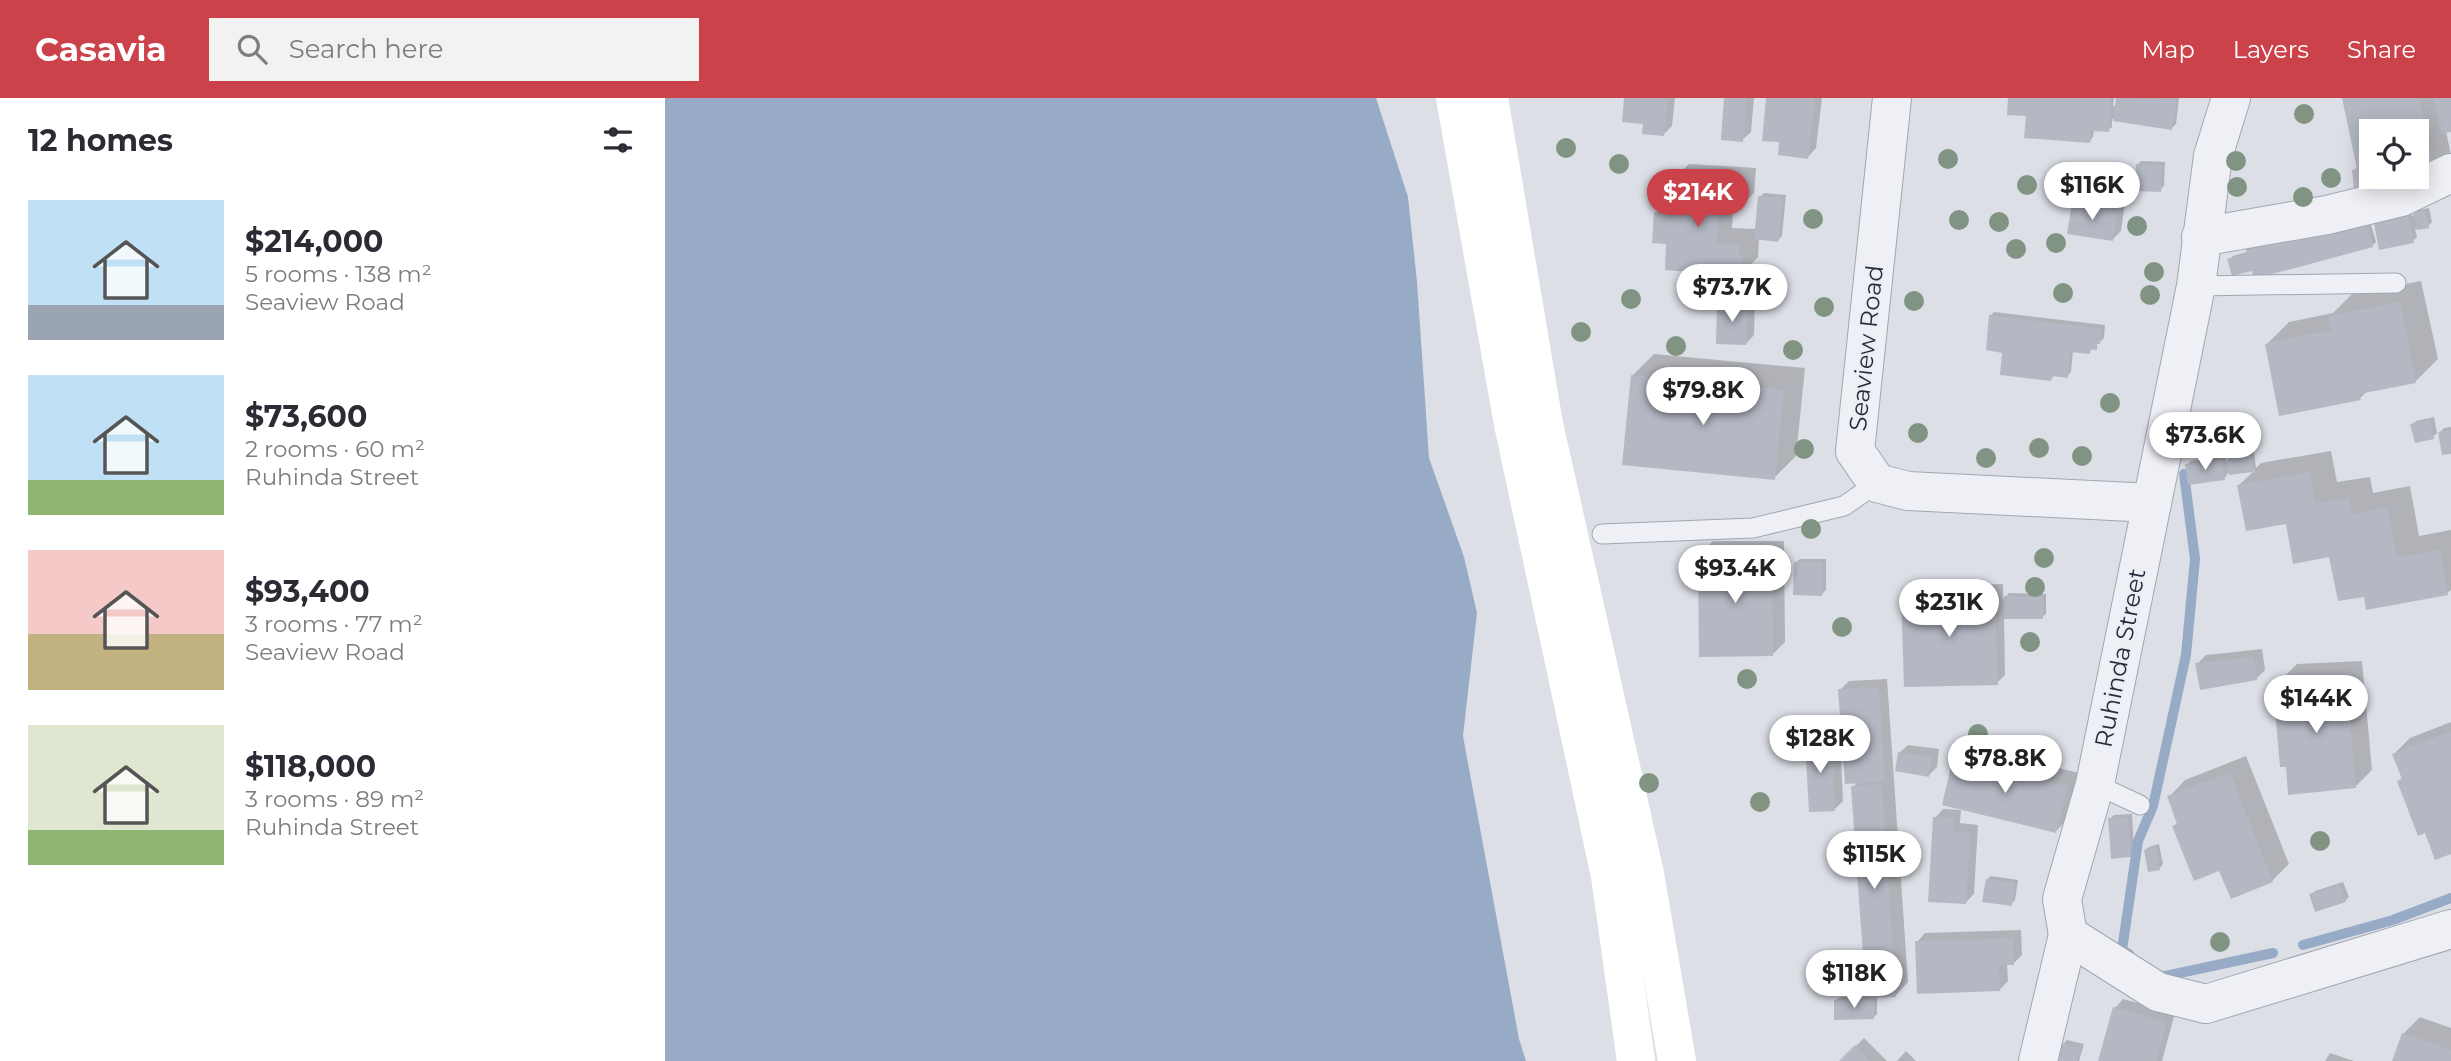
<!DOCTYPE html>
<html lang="en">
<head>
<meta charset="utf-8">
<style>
	body { margin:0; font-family:Montserrat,sans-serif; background:#f2f2f3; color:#2b2b33; height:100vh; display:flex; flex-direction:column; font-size:26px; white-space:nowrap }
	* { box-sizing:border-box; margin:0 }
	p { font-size:23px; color:#7c7c81 }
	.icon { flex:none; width:38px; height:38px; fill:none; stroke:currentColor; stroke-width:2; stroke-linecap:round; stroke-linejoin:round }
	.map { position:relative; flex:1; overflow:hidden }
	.details { display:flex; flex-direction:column; background:#fff; width:665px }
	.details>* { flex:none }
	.tools { position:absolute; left:1694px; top:21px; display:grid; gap:14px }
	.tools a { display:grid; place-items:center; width:70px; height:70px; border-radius:0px; background:#fff; box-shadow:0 4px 18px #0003; font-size:35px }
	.price { position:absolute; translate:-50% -60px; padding:0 16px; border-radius:24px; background:#fff; color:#222; font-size:23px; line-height:46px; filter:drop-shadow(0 2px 4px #0008) }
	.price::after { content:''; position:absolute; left:50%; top:42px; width:21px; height:16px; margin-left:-10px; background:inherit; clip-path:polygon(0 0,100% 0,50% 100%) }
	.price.on { background:#cb424a; color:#fff }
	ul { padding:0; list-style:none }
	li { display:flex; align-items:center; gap:21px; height:175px; padding:0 28px }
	li span { display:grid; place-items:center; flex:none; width:196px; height:140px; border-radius:0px; color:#555 }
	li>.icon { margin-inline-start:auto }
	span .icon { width:84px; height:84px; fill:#fffc; stroke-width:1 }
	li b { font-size:30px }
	h2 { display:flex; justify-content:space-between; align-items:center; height:84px; padding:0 28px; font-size:30px }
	header { display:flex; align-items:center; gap:42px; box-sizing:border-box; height:98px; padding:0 35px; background:#cb424a; color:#fff }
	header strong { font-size:33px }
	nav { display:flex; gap:38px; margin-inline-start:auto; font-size:24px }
	.search { width:490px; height:63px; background:#f2f2f3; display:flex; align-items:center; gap:18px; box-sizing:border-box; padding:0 24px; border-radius:0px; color:#7c7c81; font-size:26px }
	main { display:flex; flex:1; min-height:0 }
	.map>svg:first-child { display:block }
</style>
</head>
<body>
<header>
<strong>Casavia</strong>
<div class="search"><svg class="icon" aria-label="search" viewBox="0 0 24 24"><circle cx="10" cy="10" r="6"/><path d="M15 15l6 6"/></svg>Search here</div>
<nav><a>Map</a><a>Layers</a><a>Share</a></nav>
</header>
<main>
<section class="details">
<h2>12 homes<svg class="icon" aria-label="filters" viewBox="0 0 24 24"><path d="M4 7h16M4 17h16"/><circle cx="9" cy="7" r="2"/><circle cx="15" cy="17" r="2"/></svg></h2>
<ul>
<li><span style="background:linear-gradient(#bfe0f5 75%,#9aa5b1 0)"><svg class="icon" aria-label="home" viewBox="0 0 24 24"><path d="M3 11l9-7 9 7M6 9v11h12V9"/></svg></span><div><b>$214,000</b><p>5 rooms · 138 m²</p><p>Seaview Road</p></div></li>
<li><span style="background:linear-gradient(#bfe0f5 75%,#8fb573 0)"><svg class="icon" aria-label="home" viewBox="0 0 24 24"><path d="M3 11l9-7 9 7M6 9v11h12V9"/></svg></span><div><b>$73,600</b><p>2 rooms · 60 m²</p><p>Ruhinda Street</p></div></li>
<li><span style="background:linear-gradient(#f6c9c9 60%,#c2b280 0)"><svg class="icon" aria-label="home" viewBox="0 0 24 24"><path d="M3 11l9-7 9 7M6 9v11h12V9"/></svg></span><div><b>$93,400</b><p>3 rooms · 77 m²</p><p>Seaview Road</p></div></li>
<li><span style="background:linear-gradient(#dfe7d0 75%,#8fb573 0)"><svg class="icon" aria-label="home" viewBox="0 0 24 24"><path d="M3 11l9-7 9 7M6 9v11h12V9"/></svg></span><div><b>$118,000</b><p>3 rooms · 89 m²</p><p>Ruhinda Street</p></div></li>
</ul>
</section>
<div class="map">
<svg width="1786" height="963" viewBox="0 0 1786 963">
	<rect width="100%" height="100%" fill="#dcdfe6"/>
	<path fill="#97aac6" d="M0,0H711L743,99L752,184L764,360L799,459L812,515L798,638L854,941L861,963H0Z"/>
	<g fill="#0003">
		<path d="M961,0H1010L1007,28L999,36L980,25Z"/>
		<path d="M1061,0H1089L1086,34L1077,42Z"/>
		<path d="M1103,0H1157L1151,50L1143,59L1116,43Z"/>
		<path d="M1345,0H1449L1448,8H1451L1452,0H1514L1511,26L1507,30L1447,21V29L1443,32L1429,31L1428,39L1425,43L1363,16Z"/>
		<path d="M1679,0H1786V32L1781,33L1786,57L1752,77V33H1706V79H1742L1691,90L1689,72L1693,68Z"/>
		<path d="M1476,63L1500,64L1499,88L1495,92L1472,67Z"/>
		<path d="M1024,66L1091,70L1089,95L1072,112L1068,111L1067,130L1092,131L1095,99L1099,95L1121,97L1117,138L1113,142L1094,140L1093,159L1077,176L1003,145L991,115L1006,100L1007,83Z"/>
		<path d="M1418,98L1460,105L1456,133L1447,142L1409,106Z"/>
		<path d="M1764,110L1767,124L1763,128L1750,131L1752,139L1748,143L1715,150L1746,111L1747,118L1754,112Z"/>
		<path d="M1704,119L1711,144L1707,148L1588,171L1564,162L1568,158Z"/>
		<path d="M1756,183L1773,261L1751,283L1702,293L1695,300L1602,246L1624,224L1668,215L1687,196Z"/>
		<path d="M1062,198L1090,199L1089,237L1081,246L1054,206Z"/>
		<path d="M1329,214L1440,227L1439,240L1424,254L1408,252L1406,274L1402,278L1390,277L1386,281L1338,253L1326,217Z"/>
		<path d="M989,256L1140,270L1131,358L1109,380L967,278Z"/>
		<path d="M1769,319L1772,335L1768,339L1747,327L1751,323Z"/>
		<path d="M1786,329V354L1778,355L1775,334L1779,330Z"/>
		<path d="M1666,353L1672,384L1705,379L1708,395L1745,388L1754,438L1786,432V492L1782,495L1700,497L1666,457L1574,387L1590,372L1563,375L1559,381L1522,367L1526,363L1561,359V364L1567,358L1589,354L1591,370L1596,365Z"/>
		<path d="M1048,443H1119L1120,544L1108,556L1035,455Z"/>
		<path d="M1135,461H1161V492L1157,496L1131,464Z"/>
		<path d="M1338,486V501L1344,495L1381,496V516L1377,519H1339L1340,577L1332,585L1238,497L1246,488Z"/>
		<path d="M1597,551L1600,572L1591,581L1532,566L1541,557Z"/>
		<path d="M1697,563L1707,672L1690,689L1623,667L1612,613L1618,607L1616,582L1632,566Z"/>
		<path d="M1222,581L1243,884L1231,897L1212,898V916L1208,920L1171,902L1175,899L1203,898L1188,689L1193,684L1178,638H1175L1178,703L1170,711L1142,641L1150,633L1178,632L1175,592L1184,583Z"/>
		<path d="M1786,624V754L1771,760L1761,733L1734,683L1738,679L1729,656L1745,640Z"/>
		<path d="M1243,647L1274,651L1272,669L1264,677L1234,655Z"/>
		<path d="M1303,648L1414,675L1404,720L1391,733L1290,661Z"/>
		<path d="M1581,658L1624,766L1607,783L1555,771L1509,728L1513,724L1504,699L1520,682Z"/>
		<path d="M1278,711L1296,712L1295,725L1313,727L1309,796L1300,805L1270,720Z"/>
		<path d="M1467,716L1469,753L1465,757L1445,721L1449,717Z"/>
		<path d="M1494,746L1498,766L1495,770L1480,752L1484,749Z"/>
		<path d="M1326,778L1353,782L1350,802L1346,806L1322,782Z"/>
		<path d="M1678,784L1684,799L1680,803L1646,797L1650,793Z"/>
		<path d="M1356,832L1357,857L1349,865H1342L1343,883L1334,892L1252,844L1260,835Z"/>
		<path d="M1458,901L1510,915L1497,963H1435L1450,910Z"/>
		<path d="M1755,919L1786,930V963H1729L1738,936Z"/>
		<path d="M1199,940L1222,963H1176Z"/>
		<path d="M1402,942L1419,946L1414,963H1394L1399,945Z"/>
		<path d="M1241,953L1251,963H1232Z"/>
		<path d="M1665,955L1689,963H1660Z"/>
	</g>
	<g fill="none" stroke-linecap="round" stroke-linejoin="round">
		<g stroke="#97aac6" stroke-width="10">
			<path d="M1638,847L1728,822L1786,800"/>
			<path d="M1464,856L1457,852L1473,743L1488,708L1521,557L1530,461L1519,376"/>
			<path d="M1496,879L1608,855"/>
		</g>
	</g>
	<g fill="#b4b8c3">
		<path d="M959,0H1003L999,38L977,36L978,26L957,24Z"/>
		<path d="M1059,0H1082L1078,44L1056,42Z"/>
		<path d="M1101,0H1150L1143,61L1113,57L1114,44L1097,43Z"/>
		<path d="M1343,0H1446L1444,34L1426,33L1425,45L1359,40L1361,18L1342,17Z"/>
		<path d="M1451,0L1512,2L1507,32L1448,23Z"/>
		<path d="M1677,0H1754L1770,75L1752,79V33H1706V79H1745L1689,92L1687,72L1692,71Z"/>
		<path d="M1769,0H1786V34L1776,36Z"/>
		<path d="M1471,66L1497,67L1496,94L1470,93Z"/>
		<path d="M1006,82L1075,86L1073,113L1054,112L1052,146L1074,147V157H1078L1077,178L1000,172L1001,146L987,145L989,114L1004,115Z"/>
		<path d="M1093,98L1118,100L1113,144L1089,141Z"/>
		<path d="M1407,105L1453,113L1448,143L1402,136Z"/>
		<path d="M1742,113L1749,145L1714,152L1708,120Z"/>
		<path d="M1760,113L1764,130L1752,132L1748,115Z"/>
		<path d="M1700,122L1708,149L1589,181L1587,173L1567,178L1562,161L1582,156L1580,148Z"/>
		<path d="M1735,204L1751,285L1694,296L1696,302L1614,318L1600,246L1666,232L1663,218Z"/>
		<path d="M1052,206L1083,207L1081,247L1051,246Z"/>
		<path d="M1324,217L1437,231L1435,246H1432V252L1425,251V256L1405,254L1403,280L1387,278L1386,283L1335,277L1337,255L1321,252Z"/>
		<path d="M966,277L1119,292L1110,382L957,367Z"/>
		<path d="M1765,322L1769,341L1750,345L1745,326Z"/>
		<path d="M1786,332V356L1777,357L1773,334Z"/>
		<path d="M1586,357L1588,374L1564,377L1562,361Z"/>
		<path d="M1557,362L1560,382L1523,387L1520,366Z"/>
		<path d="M1645,374L1650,405L1684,400L1687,416L1723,409L1732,459L1775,452L1783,497L1701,512L1699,499L1673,503L1664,459L1628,466L1621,426L1581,433L1572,387Z"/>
		<path d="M1033,455H1107L1108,558L1034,559Z"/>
		<path d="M1129,464H1158L1157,498L1128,497Z"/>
		<path d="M1330,494L1333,587L1239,589L1236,496Z"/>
		<path d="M1339,498L1378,499V521H1338Z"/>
		<path d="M1589,559L1592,582L1535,592L1530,565Z"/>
		<path d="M1681,578L1691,690L1623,697L1621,669H1615L1610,612L1616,611L1614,582Z"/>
		<path d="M1214,589L1220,684L1180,686L1173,591Z"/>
		<path d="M1786,633V756L1770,762L1760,735L1753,738L1732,683L1737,681L1727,656Z"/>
		<path d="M1167,639L1170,713L1144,714L1140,641Z"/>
		<path d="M1233,654L1267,659L1264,679L1230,673Z"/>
		<path d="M1288,660L1403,688L1391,735L1277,707Z"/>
		<path d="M1565,674L1608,784L1566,801L1554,773L1529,783L1507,728L1512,726L1502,698Z"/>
		<path d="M1217,686L1231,899L1201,900L1186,688Z"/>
		<path d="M1268,719L1289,720L1288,733L1305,735L1301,806L1263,804Z"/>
		<path d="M1463,719L1466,759L1446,761L1443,720Z"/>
		<path d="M1491,749L1495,772L1483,774L1479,752Z"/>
		<path d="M1321,781L1350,785L1347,808L1317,804Z"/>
		<path d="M1675,787L1681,804L1650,814L1644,796Z"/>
		<path d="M1348,840L1349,867H1334L1335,893L1252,896L1250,843Z"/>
		<path d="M1209,901V921L1169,922V902Z"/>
		<path d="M1448,909L1502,924L1492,963H1433Z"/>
		<path d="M1737,935L1786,952V963H1727Z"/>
		<path d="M1397,945L1416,950L1412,963H1392Z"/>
		<path d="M1190,947L1205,963H1174Z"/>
	</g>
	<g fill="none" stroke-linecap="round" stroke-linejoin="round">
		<g stroke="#a2a6b0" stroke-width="21">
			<g id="lane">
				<path d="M1531,188L1731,185"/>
				<path d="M937,436L1088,430L1179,408L1212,385"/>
				<path d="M1430,686L1475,707"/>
			</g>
		</g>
		<g stroke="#a2a6b0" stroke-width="40">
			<g id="street">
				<path d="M1227,0L1190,353L1212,385L1243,393L1487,405"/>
				<path d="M1566,0L1548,58L1531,188L1430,686L1397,801L1403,837L1493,894L1541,906L1786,831"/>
				<path d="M1536,139L1662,117L1736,99L1786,75"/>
				<path d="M1373,963L1403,837"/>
			</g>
		</g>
		<use href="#lane" stroke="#eff0f5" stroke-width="19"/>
		<use href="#street" stroke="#eff0f5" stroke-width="38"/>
		<g stroke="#fff" stroke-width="38">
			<path d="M790,0L848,326L945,778L971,963"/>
			<path d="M824,0L879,326L980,776L1012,963"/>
		</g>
	</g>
	<g fill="#819484">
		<circle cx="1639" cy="16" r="10"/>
		<circle cx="901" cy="50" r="10"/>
		<circle cx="1283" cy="61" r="10"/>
		<circle cx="1571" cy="63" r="10"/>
		<circle cx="954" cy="66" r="10"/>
		<circle cx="1666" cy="80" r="10"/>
		<circle cx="1362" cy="87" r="10"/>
		<circle cx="1572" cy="89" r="10"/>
		<circle cx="1638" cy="99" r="10"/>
		<circle cx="1148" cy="121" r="10"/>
		<circle cx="1294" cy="122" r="10"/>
		<circle cx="1334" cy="124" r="10"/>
		<circle cx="1472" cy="128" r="10"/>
		<circle cx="1391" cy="145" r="10"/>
		<circle cx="1351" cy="151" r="10"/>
		<circle cx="1489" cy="174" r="10"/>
		<circle cx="1398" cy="195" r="10"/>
		<circle cx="1485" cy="197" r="10"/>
		<circle cx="966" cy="201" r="10"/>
		<circle cx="1249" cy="203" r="10"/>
		<circle cx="1159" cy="209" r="10"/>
		<circle cx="916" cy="234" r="10"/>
		<circle cx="1011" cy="248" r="10"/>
		<circle cx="1128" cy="252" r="10"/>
		<circle cx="1445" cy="305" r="10"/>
		<circle cx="1253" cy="335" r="10"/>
		<circle cx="1374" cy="350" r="10"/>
		<circle cx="1139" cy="351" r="10"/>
		<circle cx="1417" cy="358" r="10"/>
		<circle cx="1321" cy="360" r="10"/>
		<circle cx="1146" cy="431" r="10"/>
		<circle cx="1379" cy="460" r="10"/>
		<circle cx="1370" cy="489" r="10"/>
		<circle cx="1177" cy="529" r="10"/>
		<circle cx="1365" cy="544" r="10"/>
		<circle cx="1082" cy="581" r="10"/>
		<circle cx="1313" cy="636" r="10"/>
		<circle cx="984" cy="685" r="10"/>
		<circle cx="1095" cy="704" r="10"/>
		<circle cx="1655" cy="743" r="10"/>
		<circle cx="1555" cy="844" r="10"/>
	</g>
	<g text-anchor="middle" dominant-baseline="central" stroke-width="5" stroke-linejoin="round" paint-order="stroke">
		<g font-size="24" fill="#262c3c" stroke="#ebeef4">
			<text transform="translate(1201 250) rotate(-84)">Seaview Road</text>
			<text transform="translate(1455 560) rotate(-79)">Ruhinda Street</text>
		</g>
	</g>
</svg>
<div class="tools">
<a><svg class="icon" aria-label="locate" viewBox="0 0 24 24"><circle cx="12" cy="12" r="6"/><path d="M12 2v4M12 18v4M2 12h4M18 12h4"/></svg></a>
</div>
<b class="price" style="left:1427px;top:124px">$116K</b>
<b class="price on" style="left:1033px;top:131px">$214K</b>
<b class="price" style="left:1067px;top:226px">$73.7K</b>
<b class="price" style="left:1038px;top:329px">$79.8K</b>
<b class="price" style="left:1540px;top:374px">$73.6K</b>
<b class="price" style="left:1070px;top:507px">$93.4K</b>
<b class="price" style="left:1284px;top:541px">$231K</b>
<b class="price" style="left:1651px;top:637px">$144K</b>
<b class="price" style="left:1155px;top:677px">$128K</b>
<b class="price" style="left:1340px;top:697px">$78.8K</b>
<b class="price" style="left:1209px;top:793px">$115K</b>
<b class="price" style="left:1189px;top:912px">$118K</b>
</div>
</main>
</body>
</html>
